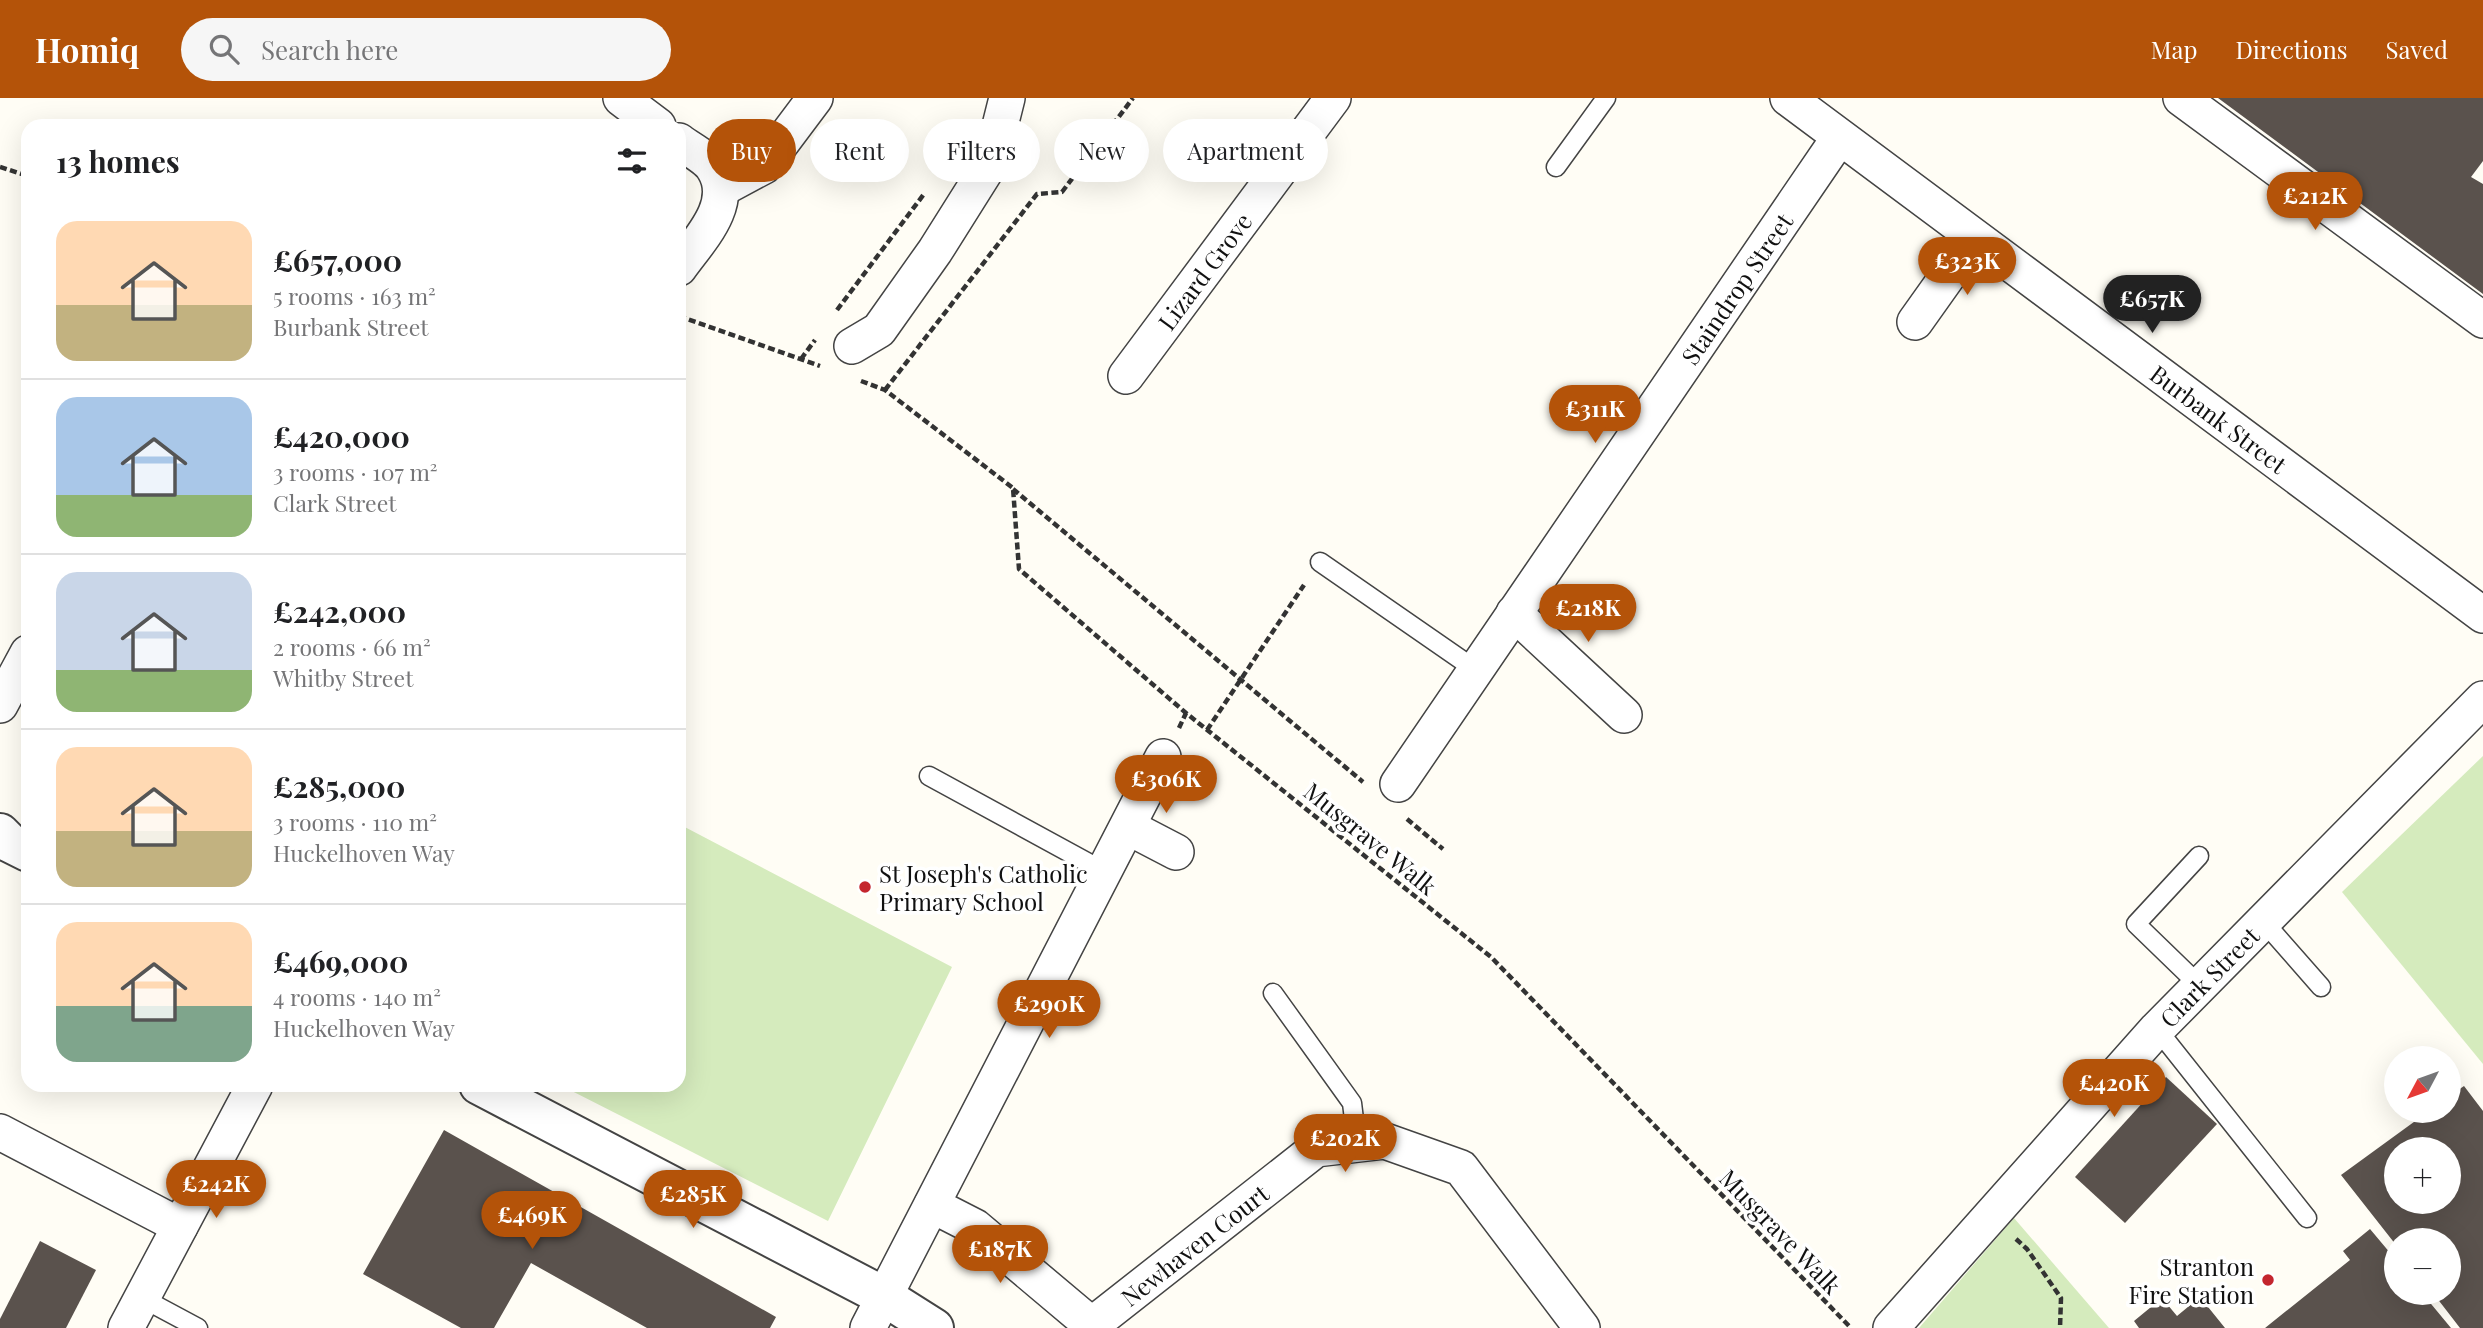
<!DOCTYPE html>
<html lang="en">
<head>
<meta charset="utf-8">
<style>
	body { margin:0; font-family:"Playfair Display",serif; background:#f6f6f6; color:#202124; height:100vh; display:flex; flex-direction:column; font-size:26px; white-space:nowrap }
	* { box-sizing:border-box; margin:0 }
	p { font-size:23px; color:#757577 }
	.icon { flex:none; width:38px; height:38px; fill:none; stroke:currentColor; stroke-width:2; stroke-linecap:round; stroke-linejoin:round }
	.map { position:relative; flex:1; overflow:hidden }
	.sheet { position:absolute; left:21px; top:21px; width:665px; height:973px; display:flex; flex-direction:column; background:#fff; border-radius:21px; box-shadow:0 7px 28px #0002 }
	.sheet>* { flex:none }
	.banner { position:absolute; left:707px; top:21px; width:665px; height:63px; display:flex; gap:14px }
	.needle { width:46px; rotate:229deg }
	.fabs { position:absolute; left:2384px; top:948px; display:grid; gap:14px }
	.fabs a { display:grid; place-items:center; width:77px; height:77px; border-radius:50%; background:#fff; box-shadow:0 7px 28px #0002; font-size:35px }
	.price { position:absolute; translate:-50% -60px; padding:0 16px; border-radius:24px; background:#b45309; color:#fff; font-size:23px; line-height:46px; filter:drop-shadow(0 2px 4px #0008) }
	.price::after { content:''; position:absolute; left:50%; top:42px; width:21px; height:16px; margin-left:-10px; background:inherit; clip-path:polygon(0 0,100% 0,50% 100%) }
	.price.active { background:#222; color:#fff }
	ul { padding:0; list-style:none }
	li { display:flex; align-items:center; gap:21px; height:175px; padding:0 35px }
	li+li { border-top:2px solid #e0e0e0 }
	li span { display:grid; place-items:center; flex:none; width:196px; height:140px; border-radius:21px; color:#555 }
	li>.icon { margin-inline-start:auto }
	span .icon { width:84px; height:84px; fill:#fffc; stroke-width:1 }
	li b { font-size:30px }
	h2 { display:flex; justify-content:space-between; align-items:center; height:84px; padding:0 35px; font-size:30px }
	.pill { padding:0 24px; border-radius:32px; background:#fff; box-shadow:0 7px 28px #0002; font-size:24px; line-height:63px }
	.pill.active { background:#b45309; color:#fff }
	header { display:flex; align-items:center; gap:42px; box-sizing:border-box; height:98px; padding:0 35px; background:#b45309; color:#fff }
	header strong { font-size:33px }
	nav { display:flex; gap:38px; margin-inline-start:auto; font-size:24px }
	.search { width:490px; height:63px; background:#f6f6f6; display:flex; align-items:center; gap:18px; box-sizing:border-box; padding:0 24px; border-radius:38px; color:#757577; font-size:26px }
	.map>svg:first-child { display:block }
</style>
</head>
<body>
<header>
<strong>Homiq</strong>
<div class="search"><svg class="icon" aria-label="search" viewBox="0 0 24 24"><circle cx="10" cy="10" r="6"/><path d="M15 15l6 6"/></svg>Search here</div>
<nav><a>Map</a><a>Directions</a><a>Saved</a></nav>
</header>
<div class="map">
<svg width="2483" height="1230" viewBox="0 0 2483 1230">
	<rect width="100%" height="100%" fill="#fffdf5"/>
	<g fill="#d5ebbd">
		<path d="M2483,658V966L2342,794Z"/>
		<path d="M679,726L952,869L828,1123L560,987H679Z"/>
		<path d="M2014,1120L2109,1230H1919Z"/>
	</g>
	<g fill="#5a524d" fill-rule="evenodd">
		<path d="M2218,0H2483V63L2471,79L2483,86V196Z"/>
		<path d="M2166,979L2217,1026L2125,1125L2075,1079Z"/>
		<path d="M2464,988L2483,1013V1230H2460L2433,1195H2448V1143H2396V1147L2341,1077L2429,1013H2448V999ZM2396,1052H2448V1104H2396Z"/>
		<path d="M444,1032L776,1219L770,1230H647L531,1165L494,1230H461L363,1176Z"/>
		<path d="M2370,1131L2396,1162V1195H2422L2451,1230H2265L2350,1162L2343,1153Z"/>
		<path d="M40,1143L96,1172L66,1230H0V1221Z"/>
		<path d="M2200,1199L2225,1230H2139L2134,1223L2162,1200L2177,1218Z"/>
	</g>
	<g fill="none" stroke-linecap="round" stroke-linejoin="round">
		<g stroke="#444" stroke-width="21">
			<g id="service">
				<path d="M1556,69L1606,0"/>
				<path d="M1320,464L1476,572"/>
				<path d="M929,678L1105,774"/>
				<path d="M2199,758L2136,826L2200,888"/>
				<path d="M2264,824L2321,889"/>
				<path d="M1273,895L1352,1005L1357,1046"/>
				<path d="M2157,931L2307,1120"/>
				<path d="M142,1200L198,1230"/>
			</g>
		</g>
		<g stroke="#444" stroke-width="38">
			<g id="minor">
				<path d="M621,0L658,28"/>
				<path id="s1" d="M1788,0L2483,517"/>
				<path d="M2181,0L2483,222"/>
				<path d="M679,43C689,51 708,60 714,71C736,106 698,143 679,170"/>
				<path d="M721,91L764,68L815,0"/>
				<path d="M1915,224L1974,141"/>
				<path d="M852,248L879,232L935,153L991,64L1007,0"/>
				<path id="s2" d="M1126,278L1333,0"/>
				<path d="M1514,515L1624,617"/>
				<path d="M0,607L28,555"/>
				<path id="s3" d="M1398,686L1839,40"/>
				<path d="M1128,729L1176,754"/>
				<path d="M0,1034L180,1128"/>
				<path d="M932,1107L975,1129L1095,1230"/>
				<path id="s4" d="M1092,1227L1316,1051L1385,1043L1461,1070L1582,1230"/>
				<path d="M126,1230L255,987"/>
				<path d="M868,1230L1163,659"/>
				<path id="s5" d="M1891,1230L2157,931L2483,601"/>
			</g>
		</g>
		<g stroke="#444" stroke-width="42">
			<g id="tertiary">
				<path d="M0,735L10,745L28,754"/>
				<path d="M479,987L885,1199L934,1230"/>
			</g>
		</g>
		<g stroke="#333" stroke-width="4.5" stroke-dasharray="7 3.5" stroke-linecap="butt">
			<path d="M0,69L28,78"/>
			<path d="M837,212L924,96"/>
			<path d="M679,218L820,268"/>
			<path d="M801,261L815,242"/>
			<path d="M861,283L885,292L1013,390L1019,471L1186,615L1491,859L1851,1230"/>
			<path d="M885,292L1037,96L1062,94L1133,0"/>
			<path d="M1013,391L1363,684"/>
			<path d="M1179,630L1186,615"/>
			<path d="M1207,632L1304,487"/>
			<path d="M1407,721L1443,751"/>
			<path d="M2016,1141L2027,1151L2061,1200L2060,1230"/>
		</g>
		<use href="#service" stroke="#fff" stroke-width="18"/>
		<use href="#minor" stroke="#fff" stroke-width="35"/>
		<use href="#tertiary" stroke="#fff" stroke-width="38"/>
	</g>
	<g fill="#c4262e" stroke="#fff" stroke-width="2.5">
		<circle cx="865" cy="789" r="7"/>
		<circle cx="2268" cy="1182" r="7"/>
	</g>
	<g text-anchor="middle" dominant-baseline="central" stroke-width="7" stroke-linejoin="round" paint-order="stroke">
		<g font-size="24" fill="#111" stroke="#fff">
			<text stroke="none"><textPath href="#s2" startOffset="131">Lizard Grove</textPath></text>
			<text stroke="none"><textPath href="#s3" startOffset="600">Staindrop Street</textPath></text>
			<text stroke="none"><textPath href="#s1" startOffset="537">Burbank Street</textPath></text>
			<text transform="translate(1371 740) rotate(39)">Musgrave Walk</text>
			<text stroke="none"><textPath href="#s5" startOffset="474">Clark Street</textPath></text>
			<text transform="translate(1781 1133) rotate(46)">Musgrave Walk</text>
			<text stroke="none"><textPath href="#s4" startOffset="130">Newhaven Court</textPath></text>
		</g>
		<g font-size="24" fill="#111" stroke="#fff" text-anchor="start">
			<text x="879" y="775">St Joseph's Catholic<tspan x="879" dy="28">Primary School</tspan></text>
			<text x="2254" y="1168" text-anchor="end">Stranton<tspan x="2254" dy="28">Fire Station</tspan></text>
		</g>
	</g>
</svg>
<div class="fabs">
<a><svg class="needle" viewBox="-14 -14 28 28"><path d="M0-13l5 13h-10z" fill="#e53935"/><path d="M0 13l5-13h-10z" fill="#757577"/></svg></a>
<a>+</a>
<a>−</a>
</div>
<b class="price" style="left:2315px;top:134px">£212K</b>
<b class="price" style="left:1967px;top:199px">£323K</b>
<b class="price active" style="left:2152px;top:237px">£657K</b>
<b class="price" style="left:1595px;top:347px">£311K</b>
<b class="price" style="left:1588px;top:546px">£218K</b>
<b class="price" style="left:1166px;top:717px">£306K</b>
<b class="price" style="left:1049px;top:942px">£290K</b>
<b class="price" style="left:2114px;top:1021px">£420K</b>
<b class="price" style="left:1345px;top:1076px">£202K</b>
<b class="price" style="left:216px;top:1122px">£242K</b>
<b class="price" style="left:693px;top:1132px">£285K</b>
<b class="price" style="left:532px;top:1153px">£469K</b>
<b class="price" style="left:1000px;top:1187px">£187K</b>
<div class="banner">
<a class="pill active">Buy</a>
<a class="pill">Rent</a>
<a class="pill">Filters</a>
<a class="pill">New</a>
<a class="pill">Apartment</a>
</div>
<section class="sheet">
<h2>13 homes<svg class="icon" aria-label="filters" viewBox="0 0 24 24"><path d="M4 7h16M4 17h16"/><circle cx="9" cy="7" r="2"/><circle cx="15" cy="17" r="2"/></svg></h2>
<ul>
<li><span style="background:linear-gradient(#ffd9b3 60%,#c2b280 0)"><svg class="icon" aria-label="home" viewBox="0 0 24 24"><path d="M3 11l9-7 9 7M6 9v11h12V9"/></svg></span><div><b>£657,000</b><p>5 rooms · 163 m²</p><p>Burbank Street</p></div></li>
<li><span style="background:linear-gradient(#a9c7e8 70%,#8fb573 0)"><svg class="icon" aria-label="home" viewBox="0 0 24 24"><path d="M3 11l9-7 9 7M6 9v11h12V9"/></svg></span><div><b>£420,000</b><p>3 rooms · 107 m²</p><p>Clark Street</p></div></li>
<li><span style="background:linear-gradient(#c9d6e8 70%,#8fb573 0)"><svg class="icon" aria-label="home" viewBox="0 0 24 24"><path d="M3 11l9-7 9 7M6 9v11h12V9"/></svg></span><div><b>£242,000</b><p>2 rooms · 66 m²</p><p>Whitby Street</p></div></li>
<li><span style="background:linear-gradient(#ffd9b3 60%,#c2b280 0)"><svg class="icon" aria-label="home" viewBox="0 0 24 24"><path d="M3 11l9-7 9 7M6 9v11h12V9"/></svg></span><div><b>£285,000</b><p>3 rooms · 110 m²</p><p>Huckelhoven Way</p></div></li>
<li><span style="background:linear-gradient(#ffd9b3 60%,#7fa58c 0)"><svg class="icon" aria-label="home" viewBox="0 0 24 24"><path d="M3 11l9-7 9 7M6 9v11h12V9"/></svg></span><div><b>£469,000</b><p>4 rooms · 140 m²</p><p>Huckelhoven Way</p></div></li>
</ul>
</section>
</div>
</body>
</html>
